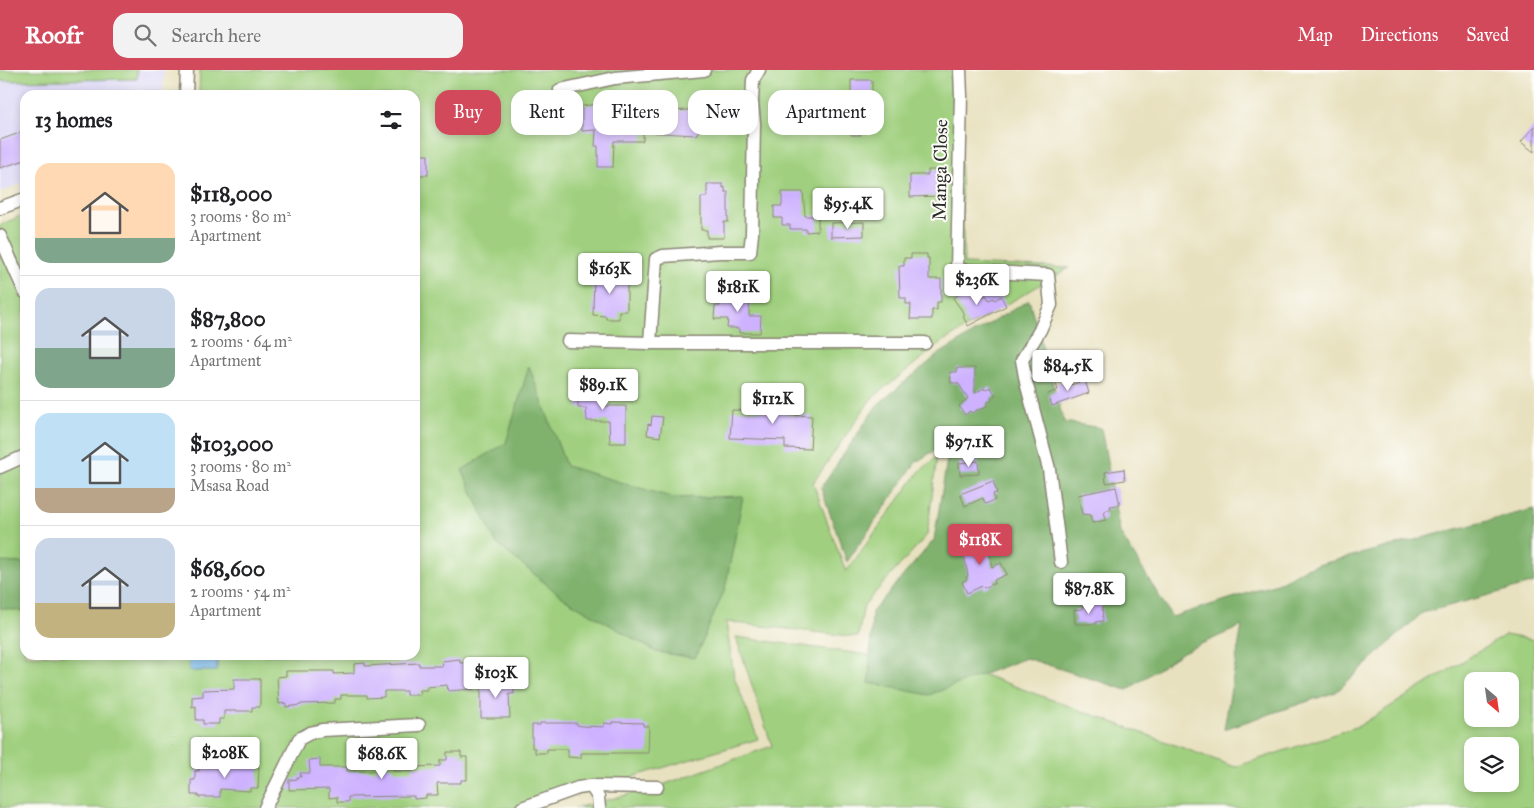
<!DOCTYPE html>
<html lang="en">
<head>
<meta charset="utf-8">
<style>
	body { margin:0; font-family:"IM FELL Great Primer",serif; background:#f2f2f2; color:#202124; height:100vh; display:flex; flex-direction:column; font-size:19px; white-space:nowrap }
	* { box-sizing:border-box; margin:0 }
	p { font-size:16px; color:#757577 }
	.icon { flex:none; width:28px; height:28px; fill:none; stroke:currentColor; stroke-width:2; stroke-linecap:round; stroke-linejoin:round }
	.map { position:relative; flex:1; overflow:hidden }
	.details { position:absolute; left:20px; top:20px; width:400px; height:570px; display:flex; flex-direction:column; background:#fff; border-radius:15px; box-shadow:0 2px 8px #0003 }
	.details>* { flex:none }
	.guide { position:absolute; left:435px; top:20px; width:475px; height:45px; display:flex; gap:10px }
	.needle { width:32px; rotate:151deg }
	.fabs { position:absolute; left:1464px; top:602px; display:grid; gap:10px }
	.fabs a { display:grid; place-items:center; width:55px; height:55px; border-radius:10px; background:#fff; box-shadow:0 2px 8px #0003; font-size:25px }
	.price { position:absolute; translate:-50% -42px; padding:0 11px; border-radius:5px; background:#fff; color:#222; font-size:16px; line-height:32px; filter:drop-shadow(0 1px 2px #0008) }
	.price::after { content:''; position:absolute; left:50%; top:30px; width:15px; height:11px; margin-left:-8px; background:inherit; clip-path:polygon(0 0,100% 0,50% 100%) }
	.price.on { background:#d1495b; color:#fff }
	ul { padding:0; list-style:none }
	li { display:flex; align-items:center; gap:15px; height:125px; padding:0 15px }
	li+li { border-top:1px solid #e0e0e0 }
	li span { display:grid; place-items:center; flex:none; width:140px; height:100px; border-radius:15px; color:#555 }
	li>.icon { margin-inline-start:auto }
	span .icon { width:60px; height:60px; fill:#fffc; stroke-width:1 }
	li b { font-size:21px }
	h2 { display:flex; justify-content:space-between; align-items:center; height:60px; padding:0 15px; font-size:21px }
	.tag { padding:0 18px; border-radius:15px; background:#fff; box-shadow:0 2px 8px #0003; font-size:18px; line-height:45px }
	.tag.on { background:#d1495b; color:#fff }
	header { display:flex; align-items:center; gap:30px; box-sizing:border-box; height:70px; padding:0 25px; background:#d1495b; color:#fff }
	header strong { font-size:24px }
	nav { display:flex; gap:28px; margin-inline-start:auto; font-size:18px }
	.search { width:350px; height:45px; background:#f2f2f2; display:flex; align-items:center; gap:12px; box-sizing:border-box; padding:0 18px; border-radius:15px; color:#757577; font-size:19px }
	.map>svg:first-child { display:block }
</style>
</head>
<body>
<header>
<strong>Roofr</strong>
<div class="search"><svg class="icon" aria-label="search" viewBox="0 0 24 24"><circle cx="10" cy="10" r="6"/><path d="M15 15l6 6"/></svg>Search here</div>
<nav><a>Map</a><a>Directions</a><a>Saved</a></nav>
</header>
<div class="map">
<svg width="1534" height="738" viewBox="0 0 1534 738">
	<rect width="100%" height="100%" fill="#fdfcf7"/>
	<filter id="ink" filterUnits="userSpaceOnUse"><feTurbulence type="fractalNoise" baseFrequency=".02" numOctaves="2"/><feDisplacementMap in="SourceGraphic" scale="10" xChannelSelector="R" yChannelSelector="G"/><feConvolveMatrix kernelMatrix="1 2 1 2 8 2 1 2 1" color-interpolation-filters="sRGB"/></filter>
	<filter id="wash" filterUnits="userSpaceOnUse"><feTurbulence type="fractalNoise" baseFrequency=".0096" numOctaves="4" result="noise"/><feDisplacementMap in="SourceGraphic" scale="20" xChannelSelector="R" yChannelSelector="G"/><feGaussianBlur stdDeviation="1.12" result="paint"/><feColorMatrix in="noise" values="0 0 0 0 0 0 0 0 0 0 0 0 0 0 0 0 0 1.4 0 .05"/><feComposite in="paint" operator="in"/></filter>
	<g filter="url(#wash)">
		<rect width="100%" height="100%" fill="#e8e1bf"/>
		<path fill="#dad6f7" d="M0,0H164L163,25H25V112L0,122Z"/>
		<g fill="#a0d07f" stroke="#667e55" fill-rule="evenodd">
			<path d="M0,0H137V9L0,11Z"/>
			<path d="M200,0H957L964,194L1069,198L942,272L871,329L813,413L846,502L919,402L937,387L927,465L864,535L858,567L726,552L734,607L758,669L530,738H0V155L25,144V585H415V25H199Z"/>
			<path d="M1505,565L1534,570V738H575L654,718L772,676L736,567L965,598L1235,697L1359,656ZM1472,611H1510V649H1472ZM1472,676H1510V714H1472Z"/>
		</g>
		<g fill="#80b26e" stroke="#566e4c">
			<path d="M1029,230L1064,352L1101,358L1120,463L1172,547L1277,514L1306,498L1534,439V513L1422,543L1336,622L1224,659L1242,556L1183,582L1127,620L1026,588L929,625L869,613L872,542L934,470L950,371L916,392L847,492L821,418L877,335L939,284Z"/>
			<path d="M529,296L566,396L674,428L743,426L725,519L695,588L656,582L562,527L496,473L462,400L506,373Z"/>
			<path d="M0,492L25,493V542L0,538Z"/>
		</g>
		<rect fill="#7abcef" stroke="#52748d" x="189" y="588" width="28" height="13"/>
		<g id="blocks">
			<g fill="#ceb2ff">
				<path d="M851,10H872V25H865V60H861V65H851V60H842V51H831V36H841V28L851,27Z"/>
				<path d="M697,24L715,34L696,65L643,62V71H614L613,97H598V76H595L596,60L582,61V36L608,33V38L627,36L628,41L646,32L652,42L688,40Z"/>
				<path d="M1534,56V82L1521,72Z"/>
				<path d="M25,61V90L0,98V70Z"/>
				<rect x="415" y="85" width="13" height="20"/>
				<path d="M928,100H940L941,121H939V126L910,127V105H928Z"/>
				<path d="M707,114H723V118L725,117V122H728V152H724V168H707V160H701V127H707Z"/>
				<path d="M782,122H803L805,145V146H818V161L806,162V159H790V155H782V148H774V136H782Z"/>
				<path d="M864,152V166L831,167V153Z"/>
				<path d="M911,184H927V188H929V209H941V232H937V240H932V249H910L911,234H906V228H900L899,196H904V188H911Z"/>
				<path d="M594,203H627V241H619V249H606V246L593,245Z"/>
				<path d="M970,217L978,229L986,225L989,230L994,228L995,230L1001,226L1006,236L968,256L963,246L965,245L953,228Z"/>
				<path d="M725,222H750L749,246H761L760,263H739V259H736V258H727L728,249H714L715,236H720L719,228H725Z"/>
				<path d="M1070,281L1075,292L1061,299L1056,288Z"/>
				<path d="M957,298H975V323L984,318L985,320L990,317L996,325L991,328L992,330L987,333L988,335L980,340L979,339L972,343L970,341L965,345L959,336L968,328L958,313H951L950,302H957Z"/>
				<path d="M1069,309L1071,315L1085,310L1089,323L1052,336L1048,324L1058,320L1056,314Z"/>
				<path d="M578,312H601L602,336H626V373H610L609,351H587L586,338H578Z"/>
				<path d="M767,328L788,329L787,345L812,346L810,379L785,378V370L730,368L732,340L766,341Z"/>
				<path d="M652,346L663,347L660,367L647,365L648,354L651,355Z"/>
				<path d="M978,391L979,404L960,405L959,393Z"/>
				<path d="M1124,399L1125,410L1106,413L1105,402Z"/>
				<path d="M993,411L997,423L993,424L995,430L985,434L983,428L965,436L960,424Z"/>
				<path d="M1116,417L1120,435L1110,436L1111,439L1104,441L1106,450L1092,453L1090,445L1082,444L1078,425Z"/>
				<path d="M987,468L992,497L1001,493L1007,504L994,510L995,513L984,518L982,516L967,523L962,512L967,509L966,507L968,506L962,473Z"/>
				<path d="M1104,512L1123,517L1119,530L1100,525Z"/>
				<path d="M1102,534L1103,551L1096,552V554H1075L1074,540L1083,539L1082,535Z"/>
				<path d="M460,589V593L472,592L474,619L448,621L447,615L427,617V620H419L420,625H406V621H384V627L367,628V625H341V629H335V633L301,634V635L286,637V633L279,634L277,607L286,606V601H334V604L354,603V594L365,593V596L419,593V596H443L442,591Z"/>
				<path d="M234,609H260V637H252V641H224V649H219V654H203V650H196V636L192,637V627L203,626V620L234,619Z"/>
				<path d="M507,610L514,611V624H509L510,648H481V611Z"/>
				<path d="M612,652L643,653V656H649L648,683H581V688L568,687V679H547V683H535V678H532V655H540V653H577V655L582,656L604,657V653L612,654Z"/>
				<path d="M447,682H461V687H467V710H461V713H437L438,725H426V728L414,729V726L348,727V732H337V727L329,728V719L289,720V710L297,709V707H301L300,703H310L309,690L320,689V697H347V701H376V697H393V701H413V697L440,696V690H447Z"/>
				<path d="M237,689L253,690L252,697H259L258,718H250V721L220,719V727H199V725H191V710H195V701H199V697H231V694H237Z"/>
			</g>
		</g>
	</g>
	<g filter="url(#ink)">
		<use href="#blocks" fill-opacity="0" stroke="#8a8675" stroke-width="1"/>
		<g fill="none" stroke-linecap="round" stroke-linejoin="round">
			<g stroke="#8a8675" stroke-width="15">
				<g id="street">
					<path d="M960,0L961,26L957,200L1048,205L1051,235L1040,260L1022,290L1026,312L1049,399L1061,492"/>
					<path d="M560,20L615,8L704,0"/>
					<path d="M186,25L187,0"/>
					<path d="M0,138L25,129"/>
					<path d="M0,166L25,222"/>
					<path d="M568,271L650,273L656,189L663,186L720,182H750L752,164L754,53L752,32L753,10L759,0"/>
					<path d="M650,273H925"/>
					<path d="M0,397L25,386"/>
					<path d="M591,716L657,717"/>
					<path d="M265,738L299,669L310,663L322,660L419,655"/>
					<path d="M522,738L578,718L591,716L598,727L599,738"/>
				</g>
			</g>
			<use href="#street" stroke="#fff" stroke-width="12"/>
		</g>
	</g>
	<g text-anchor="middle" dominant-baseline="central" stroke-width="4" stroke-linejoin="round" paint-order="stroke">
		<g font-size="19" fill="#2b2b2b" stroke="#fdfcf7">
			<text transform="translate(940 100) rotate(-89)">Manga Close</text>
		</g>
	</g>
</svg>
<div class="fabs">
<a><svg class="needle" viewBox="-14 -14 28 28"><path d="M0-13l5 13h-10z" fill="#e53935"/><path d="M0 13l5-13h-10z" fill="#757577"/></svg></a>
<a><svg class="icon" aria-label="layers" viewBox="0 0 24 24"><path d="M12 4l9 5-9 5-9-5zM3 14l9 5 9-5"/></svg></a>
</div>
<b class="price" style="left:848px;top:160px">$95.4K</b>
<b class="price" style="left:610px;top:225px">$163K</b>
<b class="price" style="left:977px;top:236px">$236K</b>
<b class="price" style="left:738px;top:243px">$181K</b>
<b class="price" style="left:1068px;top:322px">$84.5K</b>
<b class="price" style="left:603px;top:341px">$89.1K</b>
<b class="price" style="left:773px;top:355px">$112K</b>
<b class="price" style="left:969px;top:398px">$97.1K</b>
<b class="price on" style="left:980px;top:496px">$118K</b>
<b class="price" style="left:1089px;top:545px">$87.8K</b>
<b class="price" style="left:496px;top:629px">$103K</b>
<b class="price" style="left:225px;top:709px">$208K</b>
<b class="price" style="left:382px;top:710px">$68.6K</b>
<div class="guide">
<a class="tag on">Buy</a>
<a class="tag">Rent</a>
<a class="tag">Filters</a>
<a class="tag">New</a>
<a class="tag">Apartment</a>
</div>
<section class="details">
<h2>13 homes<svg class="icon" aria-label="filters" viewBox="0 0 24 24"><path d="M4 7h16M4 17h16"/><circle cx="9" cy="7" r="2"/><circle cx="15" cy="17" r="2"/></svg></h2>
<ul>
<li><span style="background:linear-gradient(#ffd9b3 75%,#7fa58c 0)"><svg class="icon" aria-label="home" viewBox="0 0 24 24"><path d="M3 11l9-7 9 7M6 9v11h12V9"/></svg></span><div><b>$118,000</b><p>3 rooms · 80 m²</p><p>Apartment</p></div></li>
<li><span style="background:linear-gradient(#c9d6e8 60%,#7fa58c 0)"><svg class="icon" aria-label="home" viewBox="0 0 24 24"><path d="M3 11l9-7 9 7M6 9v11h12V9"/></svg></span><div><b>$87,800</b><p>2 rooms · 64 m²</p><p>Apartment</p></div></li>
<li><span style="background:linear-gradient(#bfe0f5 75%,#b9a48a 0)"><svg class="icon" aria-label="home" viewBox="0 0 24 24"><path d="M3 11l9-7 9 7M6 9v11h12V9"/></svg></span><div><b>$103,000</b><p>3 rooms · 80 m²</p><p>Msasa Road</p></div></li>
<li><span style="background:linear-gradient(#c9d6e8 65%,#c2b280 0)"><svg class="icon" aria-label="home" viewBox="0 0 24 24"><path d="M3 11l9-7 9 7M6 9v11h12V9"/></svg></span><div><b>$68,600</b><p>2 rooms · 54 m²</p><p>Apartment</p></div></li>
</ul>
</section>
</div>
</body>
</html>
